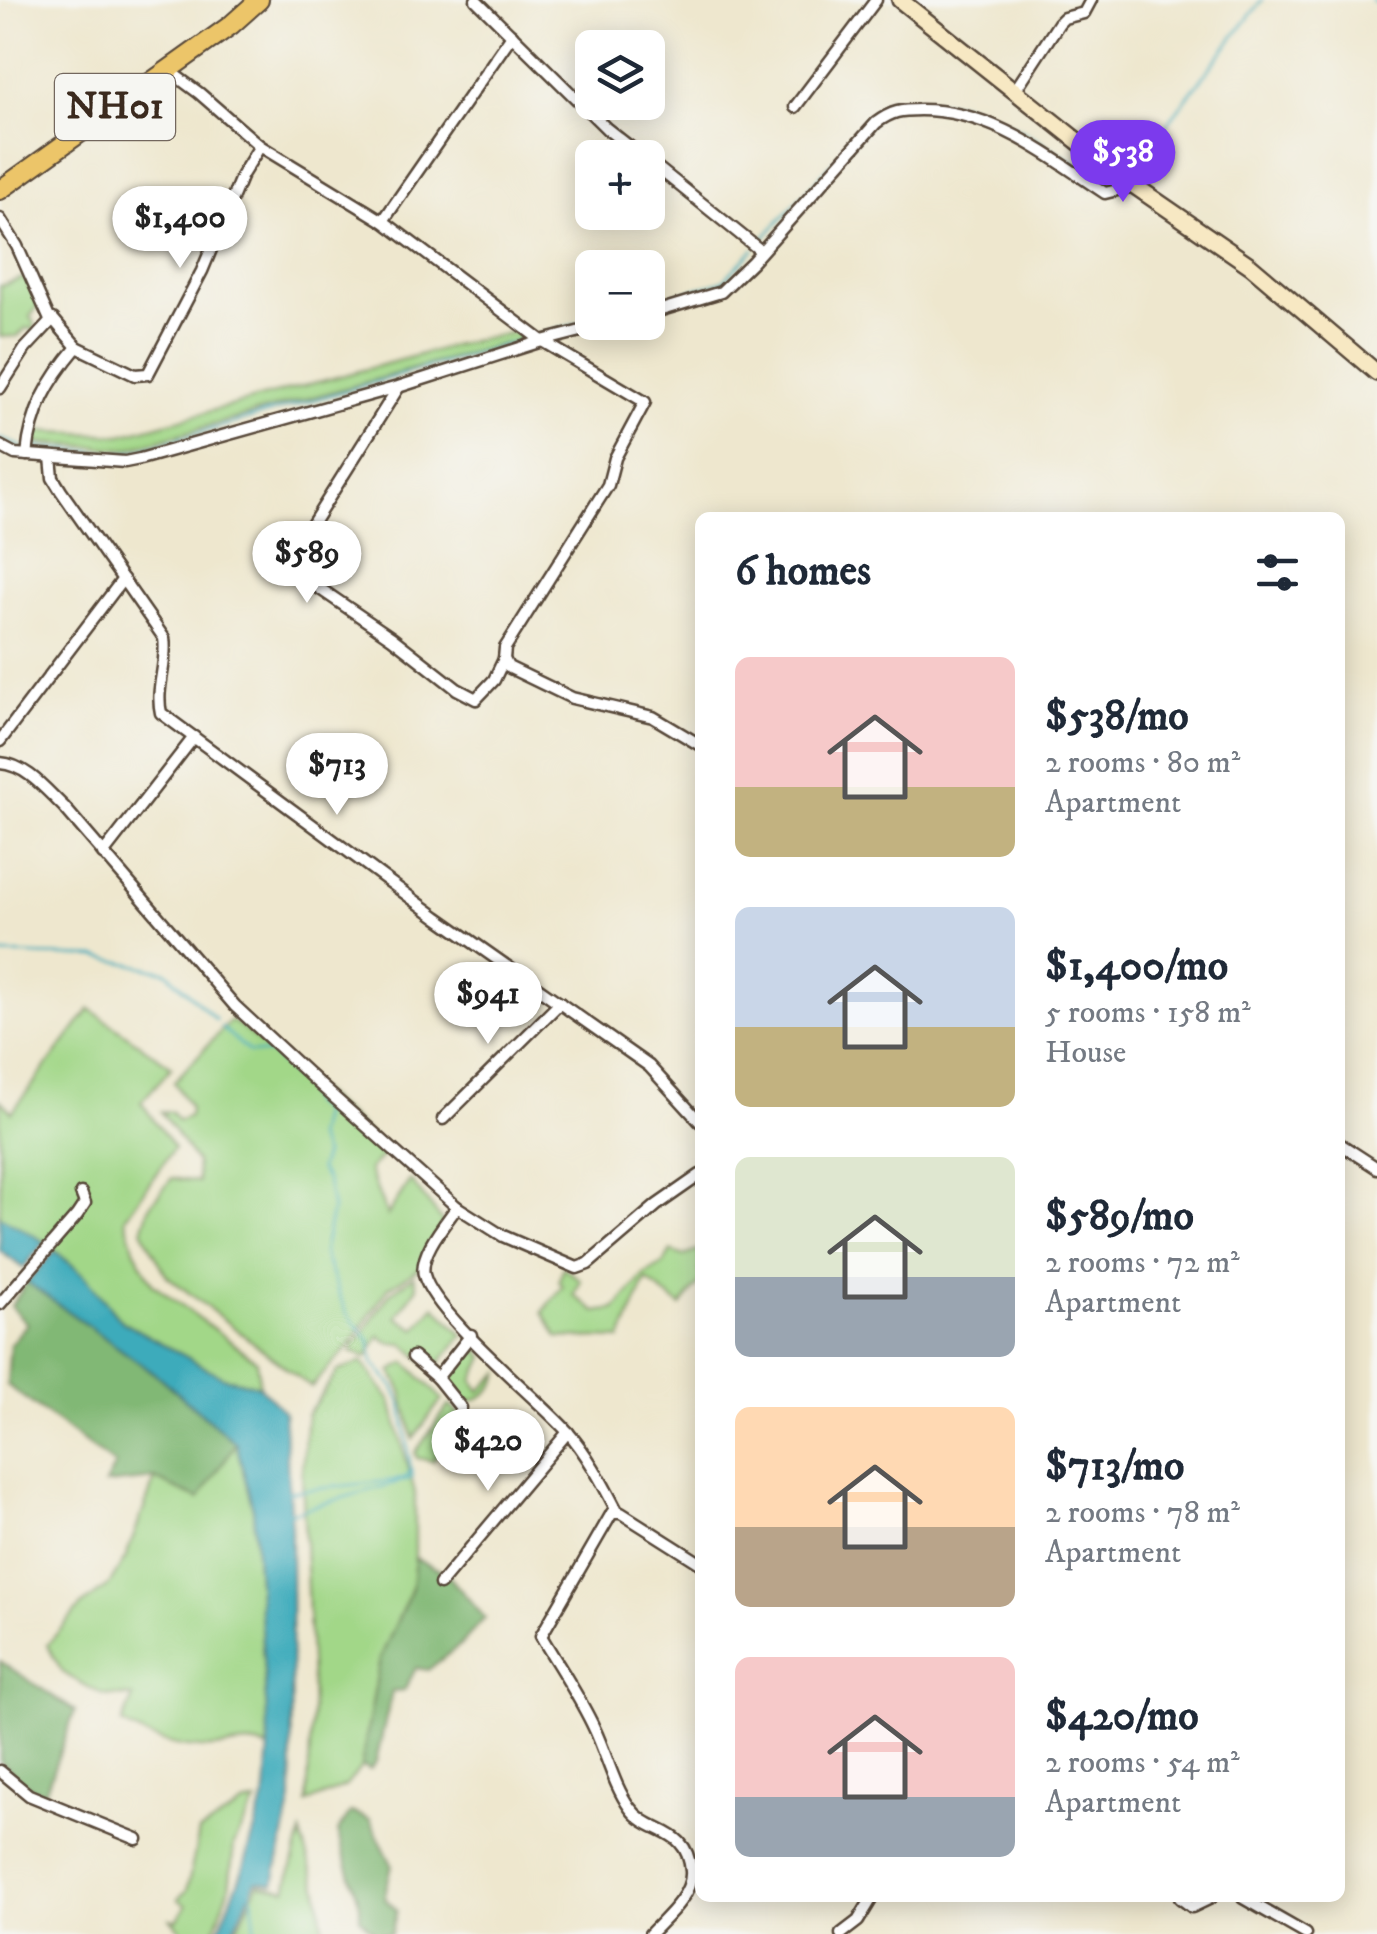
<!DOCTYPE html>
<html lang="en">
<head>
<meta charset="utf-8">
<style>
	body { margin:0; font-family:"IM FELL DW Pica",serif; background:#f6f6f7; color:#1f2937; height:100vh; display:flex; flex-direction:column; font-size:38px; white-space:nowrap }
	* { box-sizing:border-box; margin:0 }
	p { font-size:32px; color:#747a83 }
	.icon { flex:none; width:55px; height:55px; fill:none; stroke:currentColor; stroke-width:2; stroke-linecap:round; stroke-linejoin:round }
	.map { position:relative; flex:1; overflow:hidden }
	.drawer { position:absolute; left:695px; top:512px; width:650px; height:1390px; display:flex; flex-direction:column; background:#fff; border-radius:15px; box-shadow:0 5px 25px #0003 }
	.drawer>* { flex:none }
	.tools { position:absolute; left:575px; top:30px; display:grid; gap:20px }
	.tools a { display:grid; place-items:center; width:90px; height:90px; border-radius:15px; background:#fff; box-shadow:0 5px 25px #0003; font-size:50px }
	.price { position:absolute; translate:-50% -85px; padding:0 22px; border-radius:35px; background:#fff; color:#222; font-size:32px; line-height:65px; filter:drop-shadow(0 2px 5px #0008) }
	.price::after { content:''; position:absolute; left:50%; top:60px; width:30px; height:22px; margin-left:-15px; background:inherit; clip-path:polygon(0 0,100% 0,50% 100%) }
	.price.selected { background:#7c3aed; color:#fff }
	ul { padding:0; list-style:none }
	li { display:flex; align-items:center; gap:30px; height:250px; padding:0 40px }
	li span { display:grid; place-items:center; flex:none; width:280px; height:200px; border-radius:15px; color:#555 }
	li>.icon { margin-inline-start:auto }
	span .icon { width:120px; height:120px; fill:#fffc; stroke-width:1 }
	li b { font-size:42px }
	h2 { display:flex; justify-content:space-between; align-items:center; height:120px; padding:0 40px; font-size:42px }
	.map>svg:first-child { display:block }
</style>
</head>
<body>
<div class="map">
<svg width="1377" height="1934" viewBox="0 0 1377 1934">
	<rect width="100%" height="100%" fill="#f6f6f2"/>
	<filter id="ink" filterUnits="userSpaceOnUse"><feTurbulence type="fractalNoise" baseFrequency=".01" numOctaves="2"/><feDisplacementMap in="SourceGraphic" scale="20" xChannelSelector="R" yChannelSelector="G"/><feConvolveMatrix kernelMatrix="1 2 1 2 8 2 1 2 1" color-interpolation-filters="sRGB"/></filter>
	<filter id="wash" filterUnits="userSpaceOnUse"><feTurbulence type="fractalNoise" baseFrequency=".0048" numOctaves="4" result="noise"/><feDisplacementMap in="SourceGraphic" scale="40" xChannelSelector="R" yChannelSelector="G"/><feGaussianBlur stdDeviation="2.25" result="paint"/><feColorMatrix in="noise" values="0 0 0 0 0 0 0 0 0 0 0 0 0 0 0 0 0 1.4 0 .05"/><feComposite in="paint" operator="in"/></filter>
	<g filter="url(#wash)">
		<rect width="100%" height="100%" fill="#eee7ce"/>
		<g fill="#a2d788" stroke="#6e8053" stroke-width="2.5">
			<path d="M28,276L38,306L30,317L35,324L34,330L26,328L18,336L0,337V286Z"/>
			<path d="M525,330L532,336L127,449L34,443L35,431L121,435L467,342Z"/>
			<path d="M90,1009L172,1067L141,1102L174,1148L125,1218L135,1251L153,1284L257,1361L259,1386L223,1377L121,1321L84,1275L55,1251L0,1216V1100L12,1112Z"/>
			<path d="M231,1020C286,1061 336,1106 388,1150L369,1170L387,1216L410,1180L443,1222L423,1266L388,1288L350,1345L311,1387L167,1276L142,1230L150,1205L172,1178L198,1182L196,1162L161,1112H171L178,1121L189,1116L190,1108L174,1082Z"/>
			<path d="M700,1250V1282L681,1306L646,1280L621,1339L558,1337L543,1312L563,1286L559,1281L563,1267L581,1280L574,1295L596,1312L615,1309L644,1275L664,1263L671,1251L684,1256Z"/>
			<path d="M414,1276L417,1287L397,1317L416,1329L435,1306L463,1335L434,1370L404,1344L390,1343L379,1336L367,1358L351,1351L390,1293Z"/>
			<path d="M473,1342L484,1357L473,1381L480,1391L500,1373C496,1389 480,1401 464,1403L443,1380Z"/>
			<path d="M362,1362L391,1401L415,1493V1558L412,1588L380,1659L361,1767L346,1786L307,1803L312,1708L302,1472L307,1415L338,1371Z"/>
			<path d="M406,1362L442,1399L413,1439L402,1392L392,1371Z"/>
			<path d="M449,1405L461,1416L433,1461L417,1458L415,1453Z"/>
			<path d="M236,1443L253,1509L269,1745L267,1748C246,1740 235,1747 213,1748C182,1750 148,1739 122,1724L133,1697L103,1695L63,1673L47,1645L80,1607L109,1585L126,1557L155,1479L199,1498Z"/>
			<path d="M256,1802L234,1844L229,1889L213,1934H184L171,1919L177,1920L187,1905L178,1899L187,1890L199,1832L243,1805Z"/>
			<path d="M301,1834L318,1889L324,1934H235L258,1884L286,1889Z"/>
		</g>
		<g fill="#81b874" stroke="#5e7149" stroke-width="2.5">
			<path d="M27,1282L158,1376L236,1443L199,1499L155,1479L105,1484L115,1465L7,1385L10,1344L27,1324L11,1306Z"/>
			<path d="M415,1558L446,1573L485,1618L461,1644L428,1670L416,1668L404,1691L392,1692L376,1762L370,1770L361,1767L380,1659L412,1588Z"/>
			<path d="M0,1661L75,1711L45,1792L32,1789L0,1761Z"/>
			<path d="M351,1812L370,1820L392,1865L384,1898L397,1910L391,1934H376L360,1918V1904L337,1832Z"/>
		</g>
		<g fill="#3dabbb" stroke="#3c6a6c" stroke-width="2.5">
			<path d="M0,1216L45,1242L23,1268L0,1251Z"/>
			<path d="M55,1251L84,1275L121,1321L223,1377L259,1386L284,1412L291,1525L292,1800L274,1883L256,1881L232,1934H217L244,1867L266,1791L269,1745L253,1509L236,1443L158,1376L27,1282Z"/>
		</g>
		<g fill="none" stroke-linecap="round" stroke-linejoin="round">
			<g stroke="#3dabbb" stroke-width="2.5">
				<path d="M1372,0L1377,4"/>
				<path d="M1131,171L1262,0"/>
				<path d="M759,243L890,101L960,104L1024,132L1112,185L1118,183"/>
				<path d="M648,304L723,281L754,249"/>
				<path d="M543,334L592,320"/>
				<path d="M0,439L22,447"/>
				<path d="M30,447L120,454L136,451L530,338"/>
				<path d="M0,954L98,957L167,972L216,1020"/>
				<path d="M221,1027L249,1052L272,1054L294,1077L303,1081L311,1104L322,1112L316,1137L324,1154L319,1169L327,1181L332,1209L323,1253L346,1312L370,1341L373,1363L394,1387L402,1405L412,1478L287,1514"/>
				<path d="M288,1492L396,1480L405,1478L411,1470"/>
				<path d="M251,1888L256,1934"/>
			</g>
		</g>
	</g>
	<g filter="url(#ink)">
		<g fill="none" stroke-linecap="round" stroke-linejoin="round">
			<g stroke="#564638" stroke-width="15">
				<g id="minor">
					<path d="M476,0L607,129L644,158"/>
					<path d="M168,70L199,93L260,146L383,221L542,341L645,402L615,458L608,485L505,648L504,659L508,667L572,698L653,717L700,745"/>
					<path d="M1014,92L1059,23L1064,18L1084,13L1091,0"/>
					<path d="M795,107L876,0"/>
					<path d="M648,160L761,251"/>
					<path d="M0,219L17,246L50,320"/>
					<path d="M383,221L512,35"/>
					<path d="M648,314L721,292L752,262L876,123C892,111 901,110 920,110C993,110 1047,155 1105,193L1134,186"/>
					<path d="M0,388L25,349L53,319L77,347L135,375L148,374L202,271L242,175L260,146"/>
					<path d="M398,388L303,539L291,569L392,638L457,689L476,699L494,680L504,659"/>
					<path d="M0,446L15,454L125,462L140,459L398,387L542,341L616,322"/>
					<path d="M27,455C31,411 49,380 77,347"/>
					<path d="M51,457L53,478L61,491L164,638C168,663 155,688 161,713L437,917L649,1066L700,1122"/>
					<path d="M0,741L123,579"/>
					<path d="M0,763C27,765 46,790 64,807L235,1006L317,1082L457,1207L503,1236L577,1268L588,1264L657,1205L700,1175"/>
					<path d="M103,854L194,737"/>
					<path d="M443,1119L560,1003"/>
					<path d="M1340,1144L1377,1168"/>
					<path d="M457,1207C445,1224 419,1254 424,1275C434,1314 536,1397 566,1430C586,1452 602,1482 616,1509L612,1513H621L700,1563"/>
					<path d="M0,1304L77,1215L85,1203L81,1193"/>
					<path d="M413,1357L437,1378"/>
					<path d="M461,1408L437,1378L471,1335"/>
					<path d="M612,1513L541,1636C559,1667 580,1697 595,1730C607,1756 614,1786 630,1808C650,1836 687,1825 691,1871C693,1895 665,1918 650,1934"/>
					<path d="M440,1584L568,1432"/>
					<path d="M0,1771L29,1795L137,1839"/>
					<path d="M1180,1898L1192,1907L1211,1898"/>
					<path d="M1243,1898L1306,1934"/>
					<path d="M841,1934L858,1921L872,1898"/>
				</g>
			</g>
			<g stroke="#564638" stroke-width="20">
				<path id="secondary" d="M900,0L1129,182L1251,266L1377,373"/>
			</g>
			<g stroke="#564638" stroke-width="22">
				<path id="trunk" d="M0,190L231,25L259,0"/>
			</g>
			<use href="#minor" stroke="#fff" stroke-width="10"/>
			<use href="#secondary" stroke="#f7e8c3" stroke-width="15"/>
			<use href="#trunk" stroke="#ecc569" stroke-width="18"/>
		</g>
	</g>
	<g text-anchor="middle" dominant-baseline="central" stroke-width="10" stroke-linejoin="round" paint-order="stroke">
		<rect fill="#f6f6f2" stroke="#73675e" stroke-width="2.5" x="55" y="74" width="120" height="66" rx="8"/>
		<g font-size="38" font-weight="bold" fill="#3b2a1e">
			<text x="115" y="107">NH01</text>
		</g>
	</g>
</svg>
<div class="tools">
<a><svg class="icon" aria-label="layers" viewBox="0 0 24 24"><path d="M12 4l9 5-9 5-9-5zM3 14l9 5 9-5"/></svg></a>
<a>+</a>
<a>−</a>
</div>
<b class="price selected" style="left:1123px;top:205px">$538</b>
<b class="price" style="left:180px;top:271px">$1,400</b>
<b class="price" style="left:307px;top:606px">$589</b>
<b class="price" style="left:337px;top:818px">$713</b>
<b class="price" style="left:488px;top:1047px">$941</b>
<b class="price" style="left:488px;top:1494px">$420</b>
<section class="drawer">
<h2>6 homes<svg class="icon" aria-label="filters" viewBox="0 0 24 24"><path d="M4 7h16M4 17h16"/><circle cx="9" cy="7" r="2"/><circle cx="15" cy="17" r="2"/></svg></h2>
<ul>
<li><span style="background:linear-gradient(#f6c9c9 65%,#c2b280 0)"><svg class="icon" aria-label="home" viewBox="0 0 24 24"><path d="M3 11l9-7 9 7M6 9v11h12V9"/></svg></span><div><b>$538/mo</b><p>2 rooms · 80 m²</p><p>Apartment</p></div></li>
<li><span style="background:linear-gradient(#c9d6e8 60%,#c2b280 0)"><svg class="icon" aria-label="home" viewBox="0 0 24 24"><path d="M3 11l9-7 9 7M6 9v11h12V9"/></svg></span><div><b>$1,400/mo</b><p>5 rooms · 158 m²</p><p>House</p></div></li>
<li><span style="background:linear-gradient(#dfe7d0 60%,#9aa5b1 0)"><svg class="icon" aria-label="home" viewBox="0 0 24 24"><path d="M3 11l9-7 9 7M6 9v11h12V9"/></svg></span><div><b>$589/mo</b><p>2 rooms · 72 m²</p><p>Apartment</p></div></li>
<li><span style="background:linear-gradient(#ffd9b3 60%,#b9a48a 0)"><svg class="icon" aria-label="home" viewBox="0 0 24 24"><path d="M3 11l9-7 9 7M6 9v11h12V9"/></svg></span><div><b>$713/mo</b><p>2 rooms · 78 m²</p><p>Apartment</p></div></li>
<li><span style="background:linear-gradient(#f6c9c9 70%,#9aa5b1 0)"><svg class="icon" aria-label="home" viewBox="0 0 24 24"><path d="M3 11l9-7 9 7M6 9v11h12V9"/></svg></span><div><b>$420/mo</b><p>2 rooms · 54 m²</p><p>Apartment</p></div></li>
</ul>
</section>
</div>
</body>
</html>
